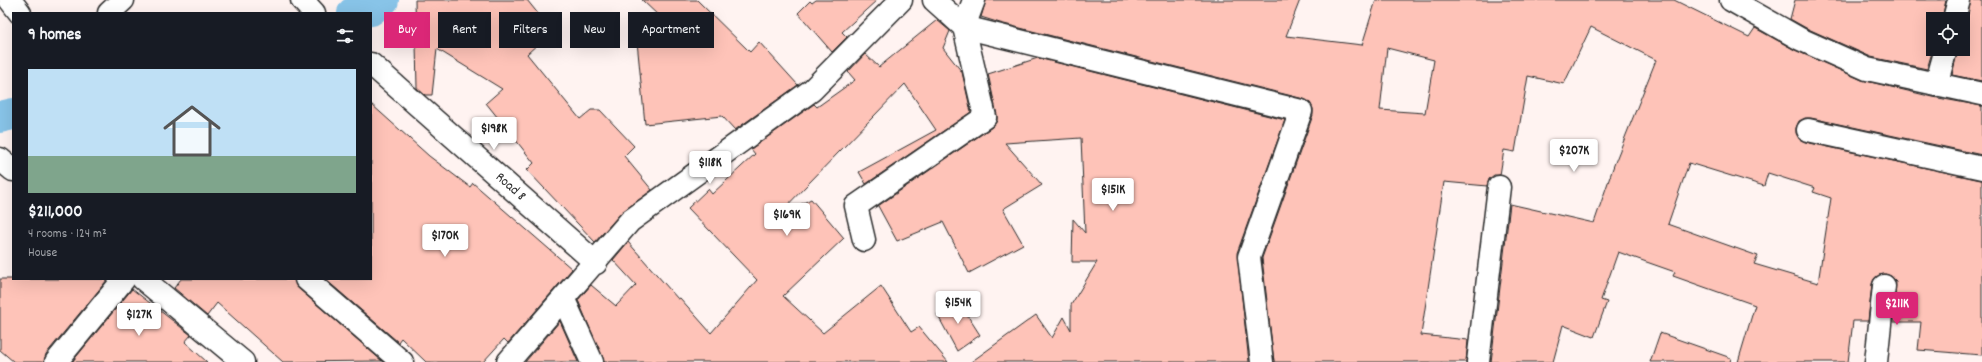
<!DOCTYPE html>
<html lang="en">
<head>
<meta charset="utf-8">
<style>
	body { margin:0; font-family:Dekko,sans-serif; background:#242831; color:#f1f3f6; height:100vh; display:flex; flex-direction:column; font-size:15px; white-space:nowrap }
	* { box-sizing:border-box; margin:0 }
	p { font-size:13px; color:#9ea1a6 }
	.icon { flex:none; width:22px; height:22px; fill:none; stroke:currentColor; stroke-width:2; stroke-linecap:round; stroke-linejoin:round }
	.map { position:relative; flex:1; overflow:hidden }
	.details { position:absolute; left:12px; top:12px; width:360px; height:268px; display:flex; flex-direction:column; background:#171b24; border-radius:0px; box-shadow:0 4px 16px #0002 }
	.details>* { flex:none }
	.hud { position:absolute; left:384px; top:12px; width:380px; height:36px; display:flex; gap:8px }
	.fabs { position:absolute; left:1926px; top:12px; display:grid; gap:8px }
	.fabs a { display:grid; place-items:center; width:44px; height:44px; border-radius:0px; background:#171b24; box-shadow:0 4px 16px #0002; font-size:20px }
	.price { position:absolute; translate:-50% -34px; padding:0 9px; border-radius:4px; background:#fff; color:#222; font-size:13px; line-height:26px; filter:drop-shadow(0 1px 2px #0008) }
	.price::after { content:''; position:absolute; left:50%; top:24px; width:12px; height:9px; margin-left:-6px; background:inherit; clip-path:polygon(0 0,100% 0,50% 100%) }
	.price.active { background:#db2777; color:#fff }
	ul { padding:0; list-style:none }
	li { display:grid; align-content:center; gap:8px; height:212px; padding:0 16px }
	li span { display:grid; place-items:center; height:124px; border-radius:0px; color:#555 }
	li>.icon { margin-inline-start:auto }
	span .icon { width:72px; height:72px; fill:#fffc; stroke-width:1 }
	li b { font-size:17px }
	h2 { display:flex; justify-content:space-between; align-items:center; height:48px; padding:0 16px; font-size:17px }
	.tag { padding:0 14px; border-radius:0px; background:#171b24; box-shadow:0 4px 16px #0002; font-size:14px; line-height:36px }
	.tag.active { background:#db2777; color:#fff }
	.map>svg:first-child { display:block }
</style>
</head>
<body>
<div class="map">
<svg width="1982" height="362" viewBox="0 0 1982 362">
	<rect width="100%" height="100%" fill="#fff3f1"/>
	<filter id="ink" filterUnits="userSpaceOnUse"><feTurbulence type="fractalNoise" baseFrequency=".025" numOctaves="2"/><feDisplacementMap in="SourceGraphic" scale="8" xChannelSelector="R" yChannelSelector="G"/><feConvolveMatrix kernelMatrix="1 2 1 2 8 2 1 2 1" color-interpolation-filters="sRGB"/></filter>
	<g filter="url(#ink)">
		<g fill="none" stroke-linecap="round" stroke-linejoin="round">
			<g stroke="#88c4e8" stroke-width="32">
				<path d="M353,13L371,10L383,0"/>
				<path d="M0,117L13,114"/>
			</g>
		</g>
		<g fill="#fec3b8" stroke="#2b2b2b" fill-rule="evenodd">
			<path d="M415,0H527L552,31L527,54L580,119L591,110H600L634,146L624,156L652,190L621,213L595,242L527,170L534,163L486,103L502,89L437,49L432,95H425L417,88Z"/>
			<path d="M642,0H697L750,52L759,42L798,85L735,130L722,116L645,124L636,31L661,18Z"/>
			<path d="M816,0H877L842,32L847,37L832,52L798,13L810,1L812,3Z"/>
			<path d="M986,0H1300L1286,36L1362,45L1376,0H1674L1749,37L1755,28L1795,50L1862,80L1933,97L1982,106V155L1811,118H1805L1799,121L1796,128V133L1799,139L1805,142L1982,180V355L1918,350L1921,322H1893L1896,281L1891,276L1885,274L1879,275L1874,279L1872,284L1868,321H1853L1848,362H1738L1755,305L1673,276L1675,272L1618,252L1601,300L1607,302L1594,337L1563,325L1553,362H1491L1510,204L1594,223L1614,165L1656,60L1591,27L1564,84L1528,76L1515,152L1504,150L1500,175H1494L1489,179L1487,186L1444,182L1421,335L1468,340L1466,362H1274L1262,258L1313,115V109L1310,103L1304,99L1000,23L981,17ZM1387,48L1434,60L1425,113L1380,110ZM1689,163L1764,186L1768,173L1815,188L1813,192L1831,198L1818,283L1754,264L1758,256L1668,224Z"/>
			<path d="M1795,0H1946L1942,19H1933V49L1927,69L1871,57L1806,28L1790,19Z"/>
			<path d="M1971,0H1982V81L1952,75L1958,49H1963V28L1966,22Z"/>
			<path d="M937,20L950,31L943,48L962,72L971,112L866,184L859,172L936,130L905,84L775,218L811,199L844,238L783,296L823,333L881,286L911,332L919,327L948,362H604L578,300L591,285L616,306L636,285L613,260L628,242L678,299L680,298L711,333L757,280L688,208L708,189L712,194L755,154L751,149L814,104L817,107L855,80L848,72L865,54L879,67Z"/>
			<path d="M1038,58L1285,120L1237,253L1249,362H971L1036,315L1052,338L1064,317L1071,330V305L1097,262H1072L1073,219L1085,233L1081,138L1005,143L1042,185L1003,209L1023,244L969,273L943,222L897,241L878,206L992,127L997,121V115L988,74Z"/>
			<path d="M371,104L429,156L470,187L473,183L572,269L508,343L504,339L483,362H426L401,338L398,342L325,279H371Z"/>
			<path d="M0,279H108L46,354L44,362H14L0,350Z"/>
			<path d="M181,279H294L298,288L382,361L283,362L217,303L207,316L174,288Z"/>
			<path d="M132,289L191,335L185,342L207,362H72Z"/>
			<path d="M957,299L980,335L957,351L937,314Z"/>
			<path d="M560,321L578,362H525Z"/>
			<path d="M1660,333L1731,358L1730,362H1650Z"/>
		</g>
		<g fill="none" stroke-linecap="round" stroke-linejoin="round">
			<g stroke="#2b2b2b" stroke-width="25">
				<g id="minor">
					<path d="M10,0L20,13"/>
					<path d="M302,0L314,13"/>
					<path d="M934,0L964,27L1301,111L1249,257L1262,362"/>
					<path d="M1731,0L1800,39L1867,69L1982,94"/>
					<path d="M109,13L123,0"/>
					<path d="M1954,19L1959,0"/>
					<path id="s1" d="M371,64L596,263"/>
					<path d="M1936,85L1946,49"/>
					<path d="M1808,130L1982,168"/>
					<path d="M0,159L13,170"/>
					<path d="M864,240L856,206L985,117L964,27L974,0"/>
					<path d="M143,279L243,362"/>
					<path d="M306,279L402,362"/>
					<path d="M564,300L592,362"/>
					<path d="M56,362L124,279"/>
					<path d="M508,362L630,221L812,90L901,0"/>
					<path d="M1478,362L1499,187"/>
					<path d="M1876,362L1884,286"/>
				</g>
			</g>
			<use href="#minor" stroke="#fff" stroke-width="22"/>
		</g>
	</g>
	<g text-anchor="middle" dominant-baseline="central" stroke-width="4" stroke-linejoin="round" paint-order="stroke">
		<g font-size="14" fill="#2b2b2b" stroke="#fff">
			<text stroke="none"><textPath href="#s1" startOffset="186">Road 8</textPath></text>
		</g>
	</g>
</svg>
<div class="fabs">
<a><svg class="icon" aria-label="locate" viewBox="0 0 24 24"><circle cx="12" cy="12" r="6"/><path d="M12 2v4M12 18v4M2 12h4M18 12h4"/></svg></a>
</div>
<b class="price" style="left:494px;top:151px">$198K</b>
<b class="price" style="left:1574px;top:173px">$207K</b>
<b class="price" style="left:710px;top:185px">$118K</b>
<b class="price" style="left:1113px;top:212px">$151K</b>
<b class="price" style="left:787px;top:237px">$169K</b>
<b class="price" style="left:445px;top:258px">$170K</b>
<b class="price" style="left:958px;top:325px">$154K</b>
<b class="price active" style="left:1897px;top:326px">$211K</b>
<b class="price" style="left:139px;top:337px">$127K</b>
<div class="hud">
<a class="tag active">Buy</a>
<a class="tag">Rent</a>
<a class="tag">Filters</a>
<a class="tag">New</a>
<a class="tag">Apartment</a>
</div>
<section class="details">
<h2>9 homes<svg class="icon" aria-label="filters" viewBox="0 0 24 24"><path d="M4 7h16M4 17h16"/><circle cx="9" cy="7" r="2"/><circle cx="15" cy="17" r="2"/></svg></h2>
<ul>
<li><span style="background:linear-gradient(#bfe0f5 70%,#7fa58c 0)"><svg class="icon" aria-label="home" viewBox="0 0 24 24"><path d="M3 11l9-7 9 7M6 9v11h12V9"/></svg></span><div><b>$211,000</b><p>4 rooms · 124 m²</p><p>House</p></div></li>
</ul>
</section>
</div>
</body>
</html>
